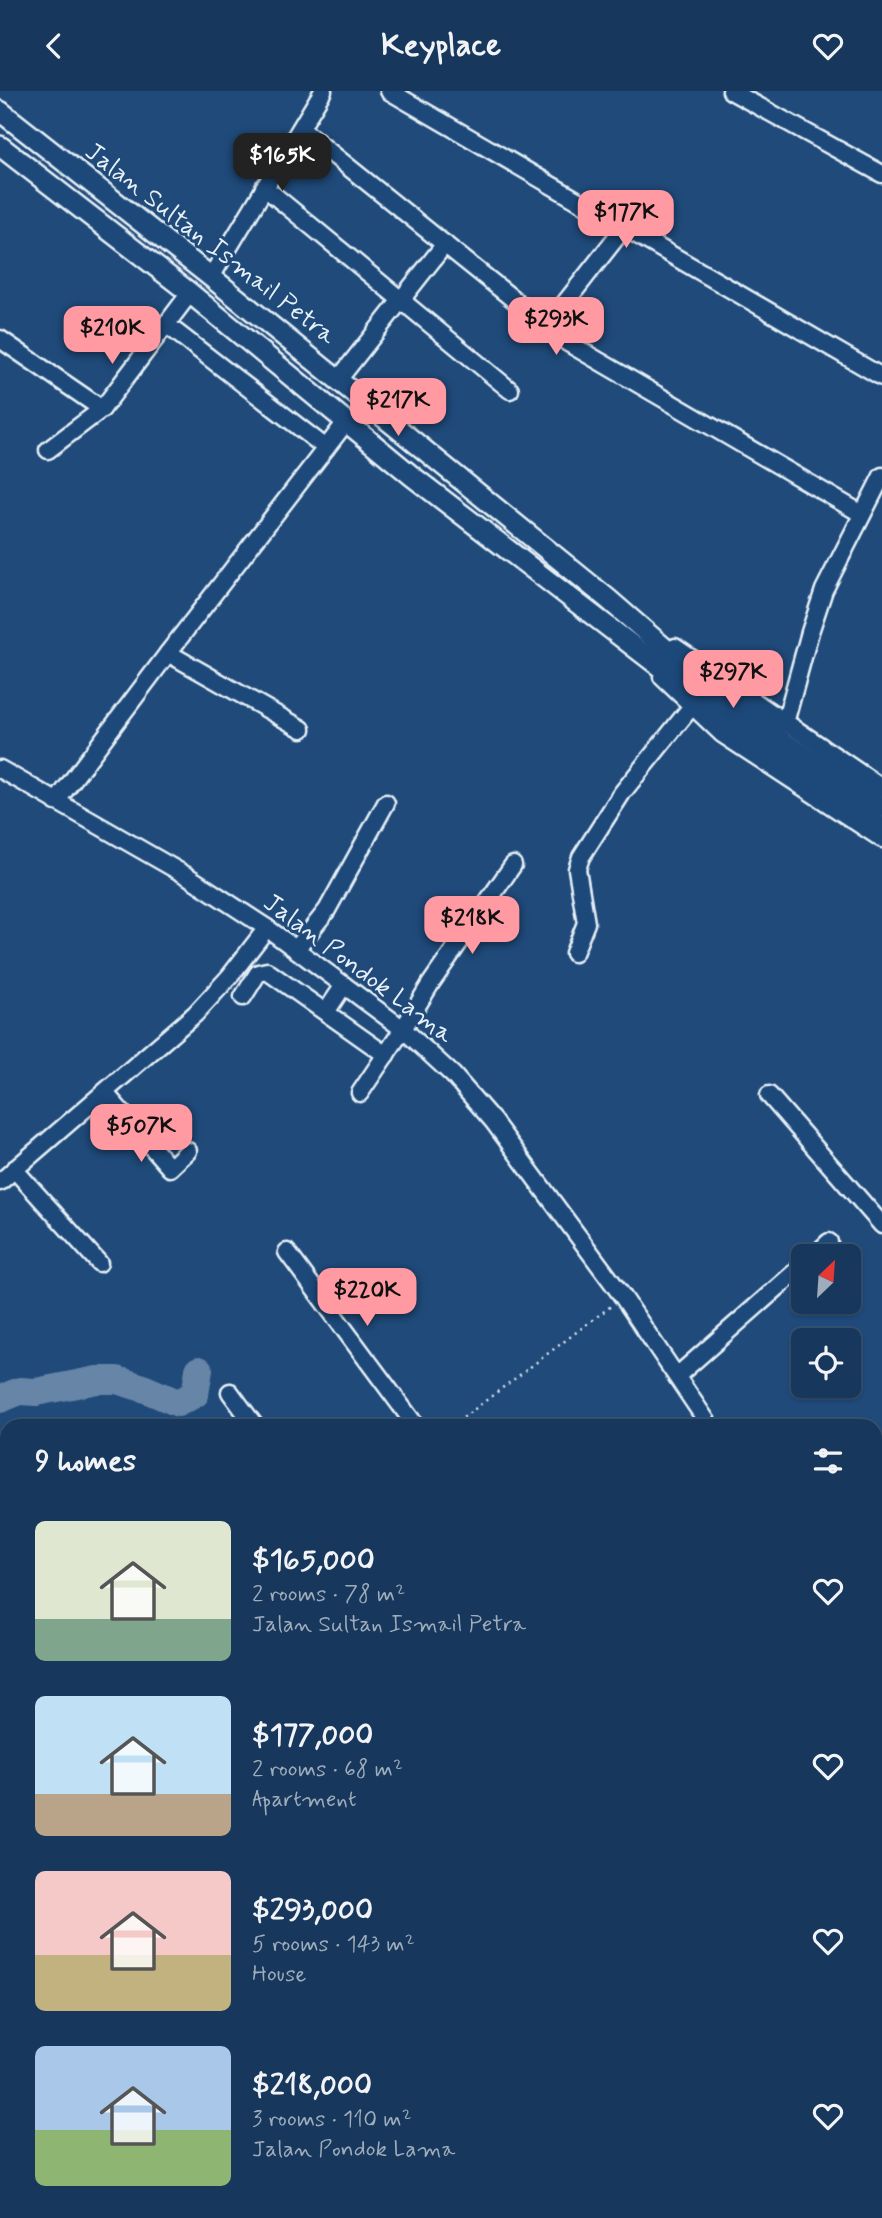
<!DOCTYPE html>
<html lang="en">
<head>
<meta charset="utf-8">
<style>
	body { margin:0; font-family:Mynerve,sans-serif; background:#203f62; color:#f1f3f6; height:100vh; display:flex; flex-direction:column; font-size:26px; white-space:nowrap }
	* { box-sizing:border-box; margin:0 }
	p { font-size:23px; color:#9eacbb }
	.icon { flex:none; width:38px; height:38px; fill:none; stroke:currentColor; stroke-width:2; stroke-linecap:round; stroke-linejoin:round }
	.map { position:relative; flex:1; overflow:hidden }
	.details { position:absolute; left:0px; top:1328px; width:882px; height:800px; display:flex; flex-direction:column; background:#17385c; border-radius:21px 21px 0 0; box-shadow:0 2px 5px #0004,0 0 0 2px #365272 }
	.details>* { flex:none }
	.needle { width:46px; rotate:25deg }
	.controls { position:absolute; left:791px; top:1153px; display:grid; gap:14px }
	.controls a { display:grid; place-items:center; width:70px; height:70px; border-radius:10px; background:#17385c; box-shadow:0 2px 5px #0004,0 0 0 2px #365272; font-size:35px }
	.price { position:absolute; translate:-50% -60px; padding:0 16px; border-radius:14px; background:#ff9aa2; color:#111; font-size:23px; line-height:46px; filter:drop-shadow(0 2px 4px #0008) }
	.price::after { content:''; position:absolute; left:50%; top:42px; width:21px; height:16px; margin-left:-10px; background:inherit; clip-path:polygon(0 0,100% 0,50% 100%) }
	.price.on { background:#222; color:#fff }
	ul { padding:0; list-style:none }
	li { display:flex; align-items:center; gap:21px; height:175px; padding:0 35px }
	li span { display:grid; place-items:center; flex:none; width:196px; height:140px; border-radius:10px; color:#555 }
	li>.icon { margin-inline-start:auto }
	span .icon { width:84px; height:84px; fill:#fffc; stroke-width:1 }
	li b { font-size:30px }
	h2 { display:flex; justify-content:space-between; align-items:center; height:84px; padding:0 35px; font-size:30px }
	header { display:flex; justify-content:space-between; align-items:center; height:91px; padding:0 35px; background:#17385c; font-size:32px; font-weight:800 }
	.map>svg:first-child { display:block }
</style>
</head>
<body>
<header><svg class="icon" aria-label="back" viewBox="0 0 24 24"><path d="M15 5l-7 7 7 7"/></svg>Keyplace<svg class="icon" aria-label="heart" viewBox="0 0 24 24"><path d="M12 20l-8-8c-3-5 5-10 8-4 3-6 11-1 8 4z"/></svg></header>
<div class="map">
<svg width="882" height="2127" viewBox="0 0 882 2127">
	<rect width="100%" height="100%" fill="#1f4a7a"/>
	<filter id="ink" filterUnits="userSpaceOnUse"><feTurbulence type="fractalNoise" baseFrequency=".0143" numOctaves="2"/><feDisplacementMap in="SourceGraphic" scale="14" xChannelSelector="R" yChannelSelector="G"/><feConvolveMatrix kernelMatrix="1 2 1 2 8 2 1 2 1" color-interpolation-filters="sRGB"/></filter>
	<g filter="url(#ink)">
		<path fill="#2e5683" d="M882,1641V2127H595L599,2121H875V1653Z"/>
		<path fill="#3c628c" stroke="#92aac2" stroke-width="2" d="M878,1643L882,1646V1955L879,1959L875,1957V1648Z"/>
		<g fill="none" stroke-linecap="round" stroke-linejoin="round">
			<g stroke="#6685a7" stroke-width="28">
				<path d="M0,1308L20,1300L36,1301L97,1289H117L143,1297L178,1312L195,1303L199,1279"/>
				<path d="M0,1535L7,1541"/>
				<path d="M240,2127L241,2121"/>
			</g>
			<g stroke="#e8f1f8" stroke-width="21">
				<g id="minor">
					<path d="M389,0L882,286"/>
					<path d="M731,0L882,83"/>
					<path d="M301,38L568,252L862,423"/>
					<path d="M264,96L510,299"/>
					<path d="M211,186L323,0"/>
					<path d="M167,234L326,357"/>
					<path d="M547,235L619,143L629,139"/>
					<path d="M0,248L102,318"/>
					<path d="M338,289L445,153"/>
					<path d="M48,359L102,318L190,202"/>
					<path d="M675,556L882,697"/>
					<path d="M168,562L302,638"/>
					<path d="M662,586L722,643L882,748"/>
					<path d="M785,632L810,541L824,499L882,385"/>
					<path d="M0,678L189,786L267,837L403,938L453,984L493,1030L623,1206L710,1335"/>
					<path d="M56,711L168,562L346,331"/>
					<path d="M297,857L327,819L386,712"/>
					<path d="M574,862L586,832L577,778L581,766L622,702L692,615"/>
					<path d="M243,906L258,882L267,880L386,964"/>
					<path d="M326,921L344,894"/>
					<path d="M105,1002L170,1077L188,1060"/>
					<path d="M360,1002L403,938L431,892L513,774"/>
					<path d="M769,1004L882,1134"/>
					<path d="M14,1078L99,1172"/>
					<path d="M0,1091L195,923L230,885L267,837"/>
					<path d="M287,1161L416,1335"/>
					<path d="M813,1166L829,1151"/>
					<path d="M677,1285L803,1174"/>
					<path d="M230,1301L255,1335"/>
					<path d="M875,1587L882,1598"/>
					<path d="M875,1621L882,1610"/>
					<path d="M875,1977L882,1979"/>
					<path d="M0,1998L7,1991"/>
					<path d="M123,2121L129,2127"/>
					<path d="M356,2121L358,2127"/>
					<path d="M476,2121L481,2127"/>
					<path d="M560,2127L564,2121"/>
				</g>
			</g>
			<g stroke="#e8f1f8" stroke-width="24">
				<g id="major">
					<path d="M0,20L211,186L608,508L714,600L785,652L882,716"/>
					<path d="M0,55L190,202L412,385L776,665L882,736"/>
				</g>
			</g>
			<path stroke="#e8f1f8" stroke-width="2.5" stroke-dasharray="2 5" stroke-linecap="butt" d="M452,1335L611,1215"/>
			<use href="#minor" stroke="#1f4a7a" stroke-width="16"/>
			<use href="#major" stroke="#1f4a7a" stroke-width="19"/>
		</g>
	</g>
	<g text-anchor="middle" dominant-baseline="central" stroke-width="6" stroke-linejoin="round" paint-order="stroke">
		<g font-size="26" fill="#e8f1f8" stroke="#1f4a7a">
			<text transform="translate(210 153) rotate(38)">Jalan Sultan Ismail Petra</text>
			<text transform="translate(358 878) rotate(37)">Jalan Pondok Lama</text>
		</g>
	</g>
</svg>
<div class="controls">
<a><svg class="needle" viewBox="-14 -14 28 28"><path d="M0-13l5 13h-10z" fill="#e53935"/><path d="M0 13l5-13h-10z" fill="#9eacbb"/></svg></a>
<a><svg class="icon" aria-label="locate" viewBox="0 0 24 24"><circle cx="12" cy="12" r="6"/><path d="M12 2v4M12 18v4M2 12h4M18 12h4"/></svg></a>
</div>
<b class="price on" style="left:282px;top:102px">$165K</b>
<b class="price" style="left:626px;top:159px">$177K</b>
<b class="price" style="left:556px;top:266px">$293K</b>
<b class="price" style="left:112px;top:275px">$210K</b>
<b class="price" style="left:398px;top:347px">$217K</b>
<b class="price" style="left:733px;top:619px">$297K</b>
<b class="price" style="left:472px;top:865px">$218K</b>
<b class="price" style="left:141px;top:1073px">$507K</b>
<b class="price" style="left:367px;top:1237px">$220K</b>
<section class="details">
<h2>9 homes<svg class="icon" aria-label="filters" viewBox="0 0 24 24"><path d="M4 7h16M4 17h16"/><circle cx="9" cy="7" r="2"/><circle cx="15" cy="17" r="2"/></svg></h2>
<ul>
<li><span style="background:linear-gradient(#dfe7d0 70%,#7fa58c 0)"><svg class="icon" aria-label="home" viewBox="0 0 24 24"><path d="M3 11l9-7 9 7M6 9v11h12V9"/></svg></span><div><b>$165,000</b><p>2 rooms · 78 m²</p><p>Jalan Sultan Ismail Petra</p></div><svg class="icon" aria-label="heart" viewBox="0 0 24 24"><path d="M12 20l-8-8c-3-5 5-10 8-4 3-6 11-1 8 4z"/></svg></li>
<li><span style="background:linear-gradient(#bfe0f5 70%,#b9a48a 0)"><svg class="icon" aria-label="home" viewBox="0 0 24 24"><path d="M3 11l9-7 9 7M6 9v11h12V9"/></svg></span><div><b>$177,000</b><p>2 rooms · 68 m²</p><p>Apartment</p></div><svg class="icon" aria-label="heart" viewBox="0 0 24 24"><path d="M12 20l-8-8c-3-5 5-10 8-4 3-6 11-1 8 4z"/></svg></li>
<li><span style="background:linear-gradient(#f6c9c9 60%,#c2b280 0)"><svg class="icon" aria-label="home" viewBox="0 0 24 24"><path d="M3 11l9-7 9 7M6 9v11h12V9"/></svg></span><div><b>$293,000</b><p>5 rooms · 143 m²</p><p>House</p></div><svg class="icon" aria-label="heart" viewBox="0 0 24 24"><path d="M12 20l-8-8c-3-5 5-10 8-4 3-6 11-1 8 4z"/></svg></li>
<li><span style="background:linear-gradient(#a9c7e8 60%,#8fb573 0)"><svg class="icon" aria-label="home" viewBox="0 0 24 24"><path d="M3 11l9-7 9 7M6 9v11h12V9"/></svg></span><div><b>$218,000</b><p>3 rooms · 110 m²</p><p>Jalan Pondok Lama</p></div><svg class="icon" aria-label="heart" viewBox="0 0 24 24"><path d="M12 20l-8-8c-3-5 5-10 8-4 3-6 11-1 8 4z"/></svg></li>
</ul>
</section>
</div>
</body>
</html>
